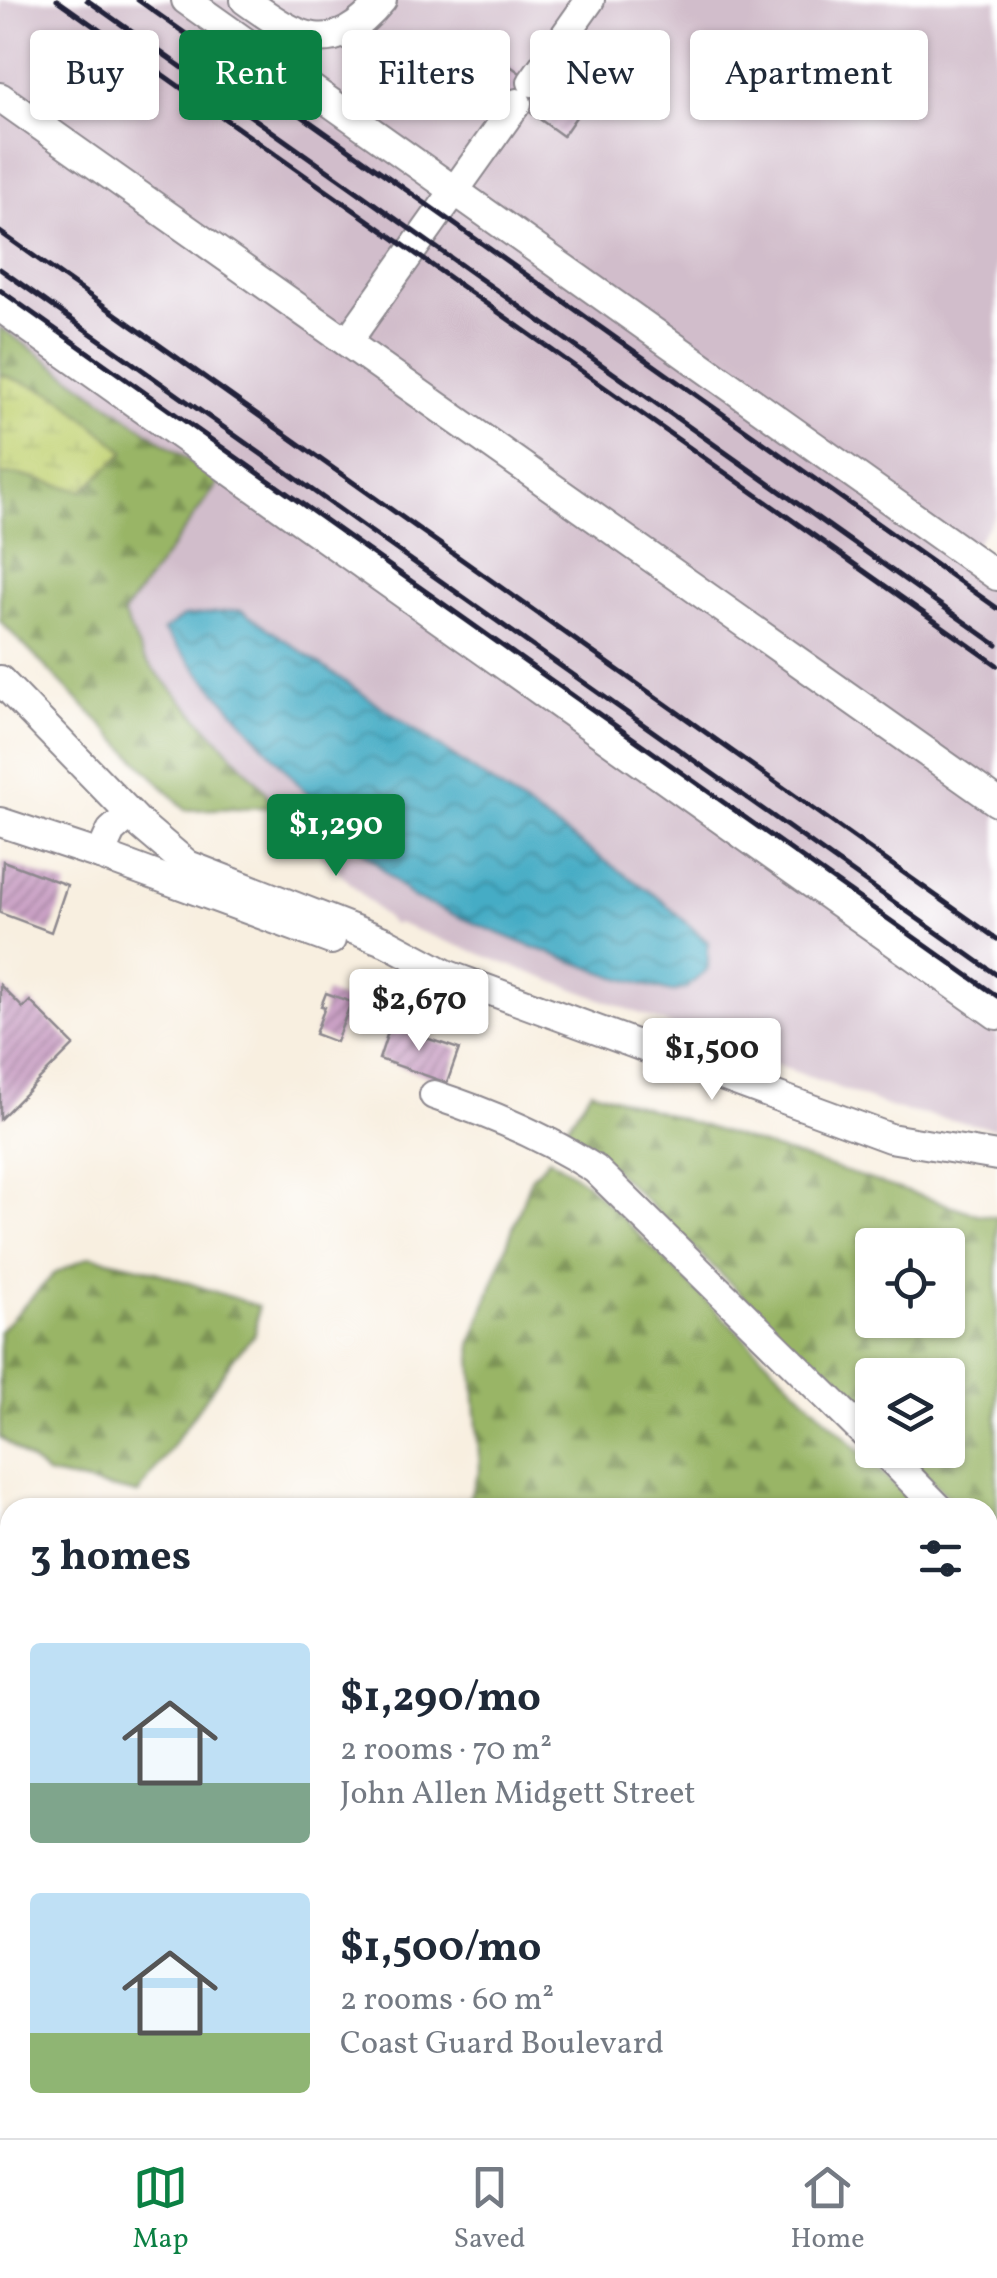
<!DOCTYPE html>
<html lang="en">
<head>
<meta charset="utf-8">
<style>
	body { margin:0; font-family:Vollkorn,serif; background:#f6f6f7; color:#1f2937; height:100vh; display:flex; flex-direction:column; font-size:38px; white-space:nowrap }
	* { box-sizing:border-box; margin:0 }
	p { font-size:32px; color:#747a83 }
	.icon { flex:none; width:55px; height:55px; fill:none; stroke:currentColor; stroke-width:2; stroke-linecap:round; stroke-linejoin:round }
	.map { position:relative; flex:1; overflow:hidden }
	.details { position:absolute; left:0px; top:1498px; width:998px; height:642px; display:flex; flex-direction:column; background:#fff; border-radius:30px 30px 0 0; box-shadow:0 2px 8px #0004 }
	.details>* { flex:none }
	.guide { position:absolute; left:30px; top:30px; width:938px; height:90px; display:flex; gap:20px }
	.buttons { position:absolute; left:855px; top:1228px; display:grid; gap:20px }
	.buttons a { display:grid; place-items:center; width:110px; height:110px; border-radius:10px; background:#fff; box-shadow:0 2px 8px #0004; font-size:50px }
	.price { position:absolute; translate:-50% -85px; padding:0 22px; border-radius:10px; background:#fff; color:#222; font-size:32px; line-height:65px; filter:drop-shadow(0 2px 5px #0008) }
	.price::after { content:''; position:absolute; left:50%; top:60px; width:30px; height:22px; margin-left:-15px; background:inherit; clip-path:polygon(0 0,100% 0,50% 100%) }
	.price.active { background:#0b8043; color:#fff }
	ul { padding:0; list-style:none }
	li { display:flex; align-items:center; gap:30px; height:250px; padding:0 30px }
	li span { display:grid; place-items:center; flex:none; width:280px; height:200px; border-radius:10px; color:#555 }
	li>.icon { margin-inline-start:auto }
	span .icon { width:120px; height:120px; fill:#fffc; stroke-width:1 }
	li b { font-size:42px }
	h2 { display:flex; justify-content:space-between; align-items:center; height:120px; padding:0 30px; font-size:42px }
	.tag { padding:0 35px; border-radius:10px; background:#fff; box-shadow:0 2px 8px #0004; font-size:35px; line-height:90px }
	.tag.active { background:#0b8043; color:#fff }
	.menu { display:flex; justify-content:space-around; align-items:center; height:140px; border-top:2px solid #e0e1e3; background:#fff; font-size:28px; color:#747a83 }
	.menu a { display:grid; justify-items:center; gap:5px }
	.menu .active { color:#0b8043 }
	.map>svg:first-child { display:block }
</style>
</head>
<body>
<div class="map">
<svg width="997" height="2138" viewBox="0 0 997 2138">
	<defs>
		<pattern id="forest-firs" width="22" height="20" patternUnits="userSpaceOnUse" patternTransform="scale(2.5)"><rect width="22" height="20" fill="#99b566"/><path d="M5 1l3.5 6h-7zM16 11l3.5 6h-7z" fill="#7c9355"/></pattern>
		<pattern id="wetland-marsh" width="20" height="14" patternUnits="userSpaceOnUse" patternTransform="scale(2.5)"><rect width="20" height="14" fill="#c2d375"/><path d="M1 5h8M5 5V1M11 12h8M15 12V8" fill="none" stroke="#a6b566"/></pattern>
		<pattern id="water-waves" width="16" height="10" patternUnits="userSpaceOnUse" patternTransform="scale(2.5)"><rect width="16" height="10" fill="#45acc5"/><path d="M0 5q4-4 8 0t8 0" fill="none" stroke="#398ca1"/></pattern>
		<pattern id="building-hatch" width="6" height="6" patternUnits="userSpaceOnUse" patternTransform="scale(2.5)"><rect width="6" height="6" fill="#caa1c5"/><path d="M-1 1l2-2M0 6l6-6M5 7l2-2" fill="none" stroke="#a483a1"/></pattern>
	</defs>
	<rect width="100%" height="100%" fill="#fff"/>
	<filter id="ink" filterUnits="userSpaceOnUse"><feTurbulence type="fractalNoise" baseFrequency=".01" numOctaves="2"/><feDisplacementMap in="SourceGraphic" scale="20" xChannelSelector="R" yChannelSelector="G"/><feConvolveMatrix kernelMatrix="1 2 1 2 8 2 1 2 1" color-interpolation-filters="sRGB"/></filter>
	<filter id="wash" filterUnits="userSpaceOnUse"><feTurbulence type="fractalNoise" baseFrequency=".0048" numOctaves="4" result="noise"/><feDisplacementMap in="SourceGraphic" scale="40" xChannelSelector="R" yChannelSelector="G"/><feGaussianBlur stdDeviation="2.25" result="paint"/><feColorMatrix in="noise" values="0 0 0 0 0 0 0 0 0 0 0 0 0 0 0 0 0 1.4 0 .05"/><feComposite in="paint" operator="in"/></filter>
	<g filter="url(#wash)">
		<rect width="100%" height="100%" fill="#f8efe0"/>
		<path fill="#d1bdcb" d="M0,0H997V513L974,546L997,562V1129L895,1109L397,923L393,925L273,807L186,810L0,621Z"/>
		<g fill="url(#forest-firs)" stroke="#5e6c50" stroke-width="2.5" fill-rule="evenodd">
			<path d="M0,327L219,482L123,614L144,659L264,789L273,807L186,810L0,621Z"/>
			<path d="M591,1090L977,1214L997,1217V1547L988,1537V1508L958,1507L901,1450H948V1375H872V1422L603,1159L563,1132ZM872,1245H948V1320H872Z"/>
			<path d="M549,1158L585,1182L625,1221L917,1507H466L480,1469L471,1344L531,1178Z"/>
			<path d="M90,1256L144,1268L258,1306L255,1334L235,1356L138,1494L47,1474L0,1437V1331L54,1274Z"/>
			<path d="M486,2130H614L615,2138H487Z"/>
		</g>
		<g fill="url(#wetland-marsh)" stroke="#727a58" stroke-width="2.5">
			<path d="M0,374L58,395L125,452L83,491L15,474L0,475Z"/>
			<path d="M10,1668V2130H486L487,2138H0V1670Z"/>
			<path d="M988,1915L997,1924V2138H615L614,2130H988Z"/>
		</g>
		<path fill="url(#water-waves)" stroke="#346780" stroke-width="2.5" d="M241,610L659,898L708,942V969L685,989L671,992L616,977L525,944L413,898L332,822L163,631L184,616Z"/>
		<g id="blocks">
			<g fill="url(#building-hatch)">
				<path d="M485,48L578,114L563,136L470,69Z"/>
				<path d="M3,861L67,885L51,932L0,913Z"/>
				<path d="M0,985L23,1008L30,1001L74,1045L0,1119Z"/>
				<path d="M326,993L351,1002L336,1042L315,1034L325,1007L321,1006Z"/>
				<path d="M390,1026L459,1049L447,1083L379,1059Z"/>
			</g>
		</g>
	</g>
	<g filter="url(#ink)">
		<use href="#blocks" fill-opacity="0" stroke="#8d888e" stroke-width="2.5"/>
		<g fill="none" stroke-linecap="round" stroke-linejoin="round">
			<g stroke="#8d888e" stroke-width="32">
				<g id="minor">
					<path d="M186,0L997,576"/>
					<path d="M245,0C298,38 332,61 382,0"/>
					<path d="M532,82L590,0"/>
					<path d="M0,97L997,802"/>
					<path d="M0,307L997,1015"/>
					<path d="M347,342L517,103"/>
					<path d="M0,680L142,826L188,865L386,942L448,975L890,1138L997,1156"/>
					<path d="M0,822L100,855L331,940"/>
					<path d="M100,855L111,831L130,814"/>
					<path d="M434,1095C492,1114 544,1136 595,1169L872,1441"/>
					<path d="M882,1450L939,1508"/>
					<path d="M988,1557L997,1566"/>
				</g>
			</g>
			<use href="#minor" stroke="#fff" stroke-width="28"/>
			<g stroke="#22223b" stroke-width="5">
				<path d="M57,0L997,665"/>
				<path d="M87,0L997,645"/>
				<path d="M138,0L997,608"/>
				<path d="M0,232L997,939"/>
				<path d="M0,269L997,975"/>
				<path d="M0,290L997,996"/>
			</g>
		</g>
	</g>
</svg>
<div class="buttons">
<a><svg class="icon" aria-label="locate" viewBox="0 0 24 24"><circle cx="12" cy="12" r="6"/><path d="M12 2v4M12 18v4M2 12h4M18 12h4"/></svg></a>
<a><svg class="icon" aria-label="layers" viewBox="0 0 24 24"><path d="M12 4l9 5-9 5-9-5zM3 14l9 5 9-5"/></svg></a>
</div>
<b class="price active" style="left:336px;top:879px">$1,290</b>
<b class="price" style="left:419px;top:1054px">$2,670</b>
<b class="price" style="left:712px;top:1103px">$1,500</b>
<div class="guide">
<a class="tag">Buy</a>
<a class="tag active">Rent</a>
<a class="tag">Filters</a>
<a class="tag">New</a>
<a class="tag">Apartment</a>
</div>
<section class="details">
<h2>3 homes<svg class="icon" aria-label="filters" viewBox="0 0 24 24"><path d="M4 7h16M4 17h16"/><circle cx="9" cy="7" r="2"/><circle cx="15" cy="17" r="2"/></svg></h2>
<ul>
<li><span style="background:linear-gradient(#bfe0f5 70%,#7fa58c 0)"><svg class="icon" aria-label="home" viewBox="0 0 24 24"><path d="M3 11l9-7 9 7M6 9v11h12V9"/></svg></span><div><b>$1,290/mo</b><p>2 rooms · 70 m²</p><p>John Allen Midgett Street</p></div></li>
<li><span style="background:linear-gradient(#bfe0f5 70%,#8fb573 0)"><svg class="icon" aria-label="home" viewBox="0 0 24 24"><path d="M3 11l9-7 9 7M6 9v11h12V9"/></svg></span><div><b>$1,500/mo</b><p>2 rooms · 60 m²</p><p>Coast Guard Boulevard</p></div></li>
</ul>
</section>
</div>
<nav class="menu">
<a class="active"><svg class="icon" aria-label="map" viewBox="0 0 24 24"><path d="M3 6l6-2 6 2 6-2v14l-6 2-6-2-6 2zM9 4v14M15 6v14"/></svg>Map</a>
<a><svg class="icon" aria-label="saved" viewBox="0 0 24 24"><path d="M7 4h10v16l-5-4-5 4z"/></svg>Saved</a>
<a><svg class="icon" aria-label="home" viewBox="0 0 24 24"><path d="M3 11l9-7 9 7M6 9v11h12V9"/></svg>Home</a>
</nav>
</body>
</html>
